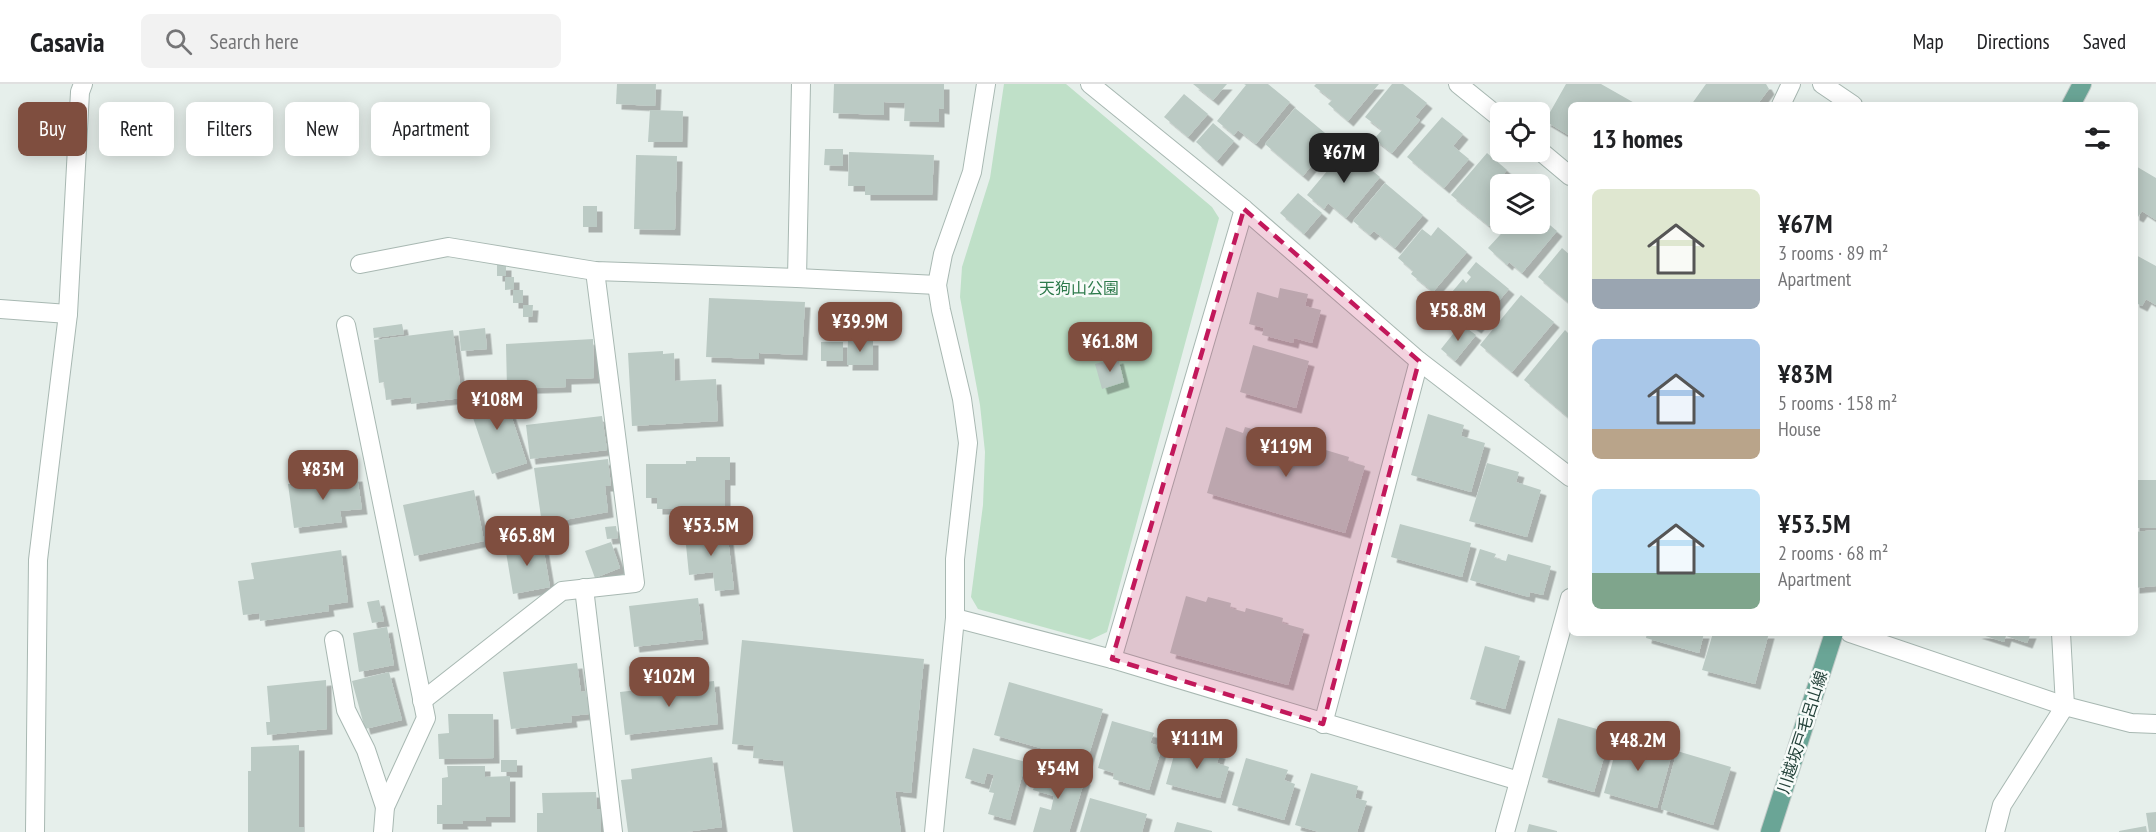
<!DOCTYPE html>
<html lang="en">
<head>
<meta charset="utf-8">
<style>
	body { margin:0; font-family:"PT Sans Narrow","Noto Sans JP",sans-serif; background:#f2f2f2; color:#202124; height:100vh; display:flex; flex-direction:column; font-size:22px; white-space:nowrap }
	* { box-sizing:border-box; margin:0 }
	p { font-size:20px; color:#757577 }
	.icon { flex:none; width:33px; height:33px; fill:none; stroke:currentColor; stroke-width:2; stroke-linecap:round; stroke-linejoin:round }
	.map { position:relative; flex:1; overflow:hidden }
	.drawer { position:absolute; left:1568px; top:18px; width:570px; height:534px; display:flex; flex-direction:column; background:#fff; border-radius:9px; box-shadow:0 3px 15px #0003 }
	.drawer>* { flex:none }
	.banner { position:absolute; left:18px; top:18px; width:570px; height:54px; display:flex; gap:12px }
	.tools { position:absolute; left:1490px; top:18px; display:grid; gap:12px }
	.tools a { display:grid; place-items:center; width:60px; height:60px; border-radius:9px; background:#fff; box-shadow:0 3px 15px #0003; font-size:30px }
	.price { position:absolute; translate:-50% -51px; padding:0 14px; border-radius:12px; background:#7f4e3f; color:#fff; font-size:20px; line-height:39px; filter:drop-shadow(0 2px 3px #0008) }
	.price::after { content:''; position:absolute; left:50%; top:36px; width:18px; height:14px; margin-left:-9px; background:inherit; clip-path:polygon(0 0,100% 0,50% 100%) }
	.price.on { background:#222; color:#fff }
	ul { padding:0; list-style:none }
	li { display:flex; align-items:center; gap:18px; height:150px; padding:0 24px }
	li span { display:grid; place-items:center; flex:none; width:168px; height:120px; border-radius:9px; color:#555 }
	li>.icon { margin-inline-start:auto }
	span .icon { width:72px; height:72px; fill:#fffc; stroke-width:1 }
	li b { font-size:26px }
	h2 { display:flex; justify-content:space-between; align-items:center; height:72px; padding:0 24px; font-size:26px }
	.chip { padding:0 21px; border-radius:9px; background:#fff; box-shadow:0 3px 15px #0003; font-size:21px; line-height:54px }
	.chip.on { background:#7f4e3f; color:#fff }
	header { display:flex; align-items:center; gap:36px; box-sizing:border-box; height:84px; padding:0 30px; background:#fff; border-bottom:2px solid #e0e0e0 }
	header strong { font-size:28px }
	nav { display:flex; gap:33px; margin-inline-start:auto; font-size:21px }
	.search { width:420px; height:54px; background:#f2f2f2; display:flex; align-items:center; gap:15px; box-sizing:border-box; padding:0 21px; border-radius:9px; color:#757577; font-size:22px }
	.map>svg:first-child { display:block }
</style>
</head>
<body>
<header>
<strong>Casavia</strong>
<div class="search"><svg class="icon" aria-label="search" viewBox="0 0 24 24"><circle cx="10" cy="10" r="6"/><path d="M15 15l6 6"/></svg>Search here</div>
<nav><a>Map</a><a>Directions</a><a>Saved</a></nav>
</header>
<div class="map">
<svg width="2156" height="748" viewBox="0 0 2156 748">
	<defs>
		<filter id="shadow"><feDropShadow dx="5.5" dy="5.5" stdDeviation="0" flood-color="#0004"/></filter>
	</defs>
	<rect width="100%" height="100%" fill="#e6efeb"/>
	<path fill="#bfe0c8" d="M1004,0H1066L1212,123L1219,134L1107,548L1090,556L978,525L971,513L983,421L985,368L980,321L960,213L962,183L990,94Z"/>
	<g fill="#bbcac4" filter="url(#shadow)">
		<path d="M617,0H656L655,22L616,20Z"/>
		<path d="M834,0H944V25L939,24V38L904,37L905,19L884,18V31L833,29Z"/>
		<path d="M1193,0H1227L1213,16Z"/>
		<path d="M1244,0H1268L1290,18L1256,60L1238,46L1234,51L1217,37L1246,1Z"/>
		<path d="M1316,0H1379L1348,37L1328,20L1332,16L1314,2Z"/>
		<path d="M1392,0H1403L1427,19L1415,33L1420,36L1392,69L1374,55L1382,46L1365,33Z"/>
		<path d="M1566,0H1601L1638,21H1570V52L1545,37Z"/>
		<path d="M1706,0H1766L1769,5L1757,21H1691Z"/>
		<path d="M1184,10L1208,30L1188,53L1164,33Z"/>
		<path d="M1295,24L1325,49L1322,53L1330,59L1303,92L1265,60Z"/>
		<path d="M650,26L683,27L682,58H648Z"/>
		<path d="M1442,33L1463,50L1453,62L1469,75L1444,104L1407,73Z"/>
		<path d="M1213,39L1234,57L1217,77L1196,58Z"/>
		<path d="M1342,62L1380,93L1346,134L1328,119L1324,125L1307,111L1339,73L1336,70Z"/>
		<path d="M825,65H843V82L824,81Z"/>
		<path d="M849,68L934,71L932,111H865V102H848Z"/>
		<path d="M1487,69L1507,86L1497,98L1500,100V129L1489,142L1451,111Z"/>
		<path d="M636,71L677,72L675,146L634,145Z"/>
		<path d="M2134,81L2156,94V136L2142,127L2138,133L2134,131Z"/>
		<path d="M1385,99L1423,131L1395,164L1374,147L1370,151L1353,137Z"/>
		<path d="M1298,109L1322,129L1304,150L1280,129Z"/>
		<rect x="583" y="122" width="14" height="21"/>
		<path d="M1539,132L1557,147L1522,189L1509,178L1507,181L1488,164L1510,140H1539Z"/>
		<path d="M1438,143L1467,168L1433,208L1411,190L1413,187L1398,174L1422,145L1431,152Z"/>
		<path d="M1562,164L1570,171V220L1538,193Z"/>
		<path d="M2134,170L2156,182V221L2146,215L2142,222L2134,218Z"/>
		<path d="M1476,178L1509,205L1476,244L1441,221L1463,195L1466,199L1471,193L1467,189Z"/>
		<rect x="497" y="181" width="9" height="11"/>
		<path d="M505,193H514V205L505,206Z"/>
		<path d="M1280,204L1308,210L1305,222L1321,226L1312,259L1294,254L1293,259L1262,251L1264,244L1249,240L1257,208L1278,214Z"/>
		<rect x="513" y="206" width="10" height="13"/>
		<path d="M1521,211L1554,238L1512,288L1480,261Z"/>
		<path d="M709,214L805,218L802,271L759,269V275L706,273Z"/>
		<path d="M523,221H533L532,233H523Z"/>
		<path d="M402,240L404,250L374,254L373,244Z"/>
		<path d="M1461,240L1476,251L1455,277L1441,265Z"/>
		<path d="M485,244L487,265L461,267L459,247Z"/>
		<path d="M453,246L462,314L411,320V313L386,316L384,298L379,299L374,256Z"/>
		<path d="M1565,246L1570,251V335L1524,296Z"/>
		<path d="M593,255L594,294L566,295V303L507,305L506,260Z"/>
		<path d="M848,256H873V281H847Z"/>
		<rect x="821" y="258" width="22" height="19"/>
		<path d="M1253,261L1309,277L1296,324L1240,308Z"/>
		<path d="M663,267V270L674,269L675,297L716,295L718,337L632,342L628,269Z"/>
		<path d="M1118,274L1124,298L1102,305L1095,280Z"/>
		<path d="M502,304L527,379L492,390L467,316Z"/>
		<path d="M1428,330L1464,341L1461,352L1485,359L1471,408L1411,391Z"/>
		<path d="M602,332L607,366L530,375L526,341Z"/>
		<path d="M1226,343L1243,349L1245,343L1285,354L1284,360L1308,366L1309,361L1349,373L1348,377L1365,382L1345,449L1207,409Z"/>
		<path d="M696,373H730V396H725V425H657V414H646V380H686V377H696Z"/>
		<path d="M608,375L611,402H605L608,428L542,440L534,384Z"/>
		<path d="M1487,379L1519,388L1516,398L1541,406L1527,453L1469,437Z"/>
		<path d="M357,392L362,425L340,427L342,438L294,444L288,400Z"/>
		<rect x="2134" y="396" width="22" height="48"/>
		<path d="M474,406L484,457L414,472L403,421Z"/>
		<path d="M1400,440L1471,459L1462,493L1391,473Z"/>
		<path d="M616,442L618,454L607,455L605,443Z"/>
		<path d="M727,446L734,505L715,507L713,488L689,491L685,451Z"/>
		<path d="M2156,446V502L2134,504V448Z"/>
		<path d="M542,456L550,503L513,510L505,462Z"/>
		<path d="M611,458L620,484L595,494L585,467Z"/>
		<path d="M1480,465L1496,470L1494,474L1506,477L1508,470L1551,482L1543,511L1530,508L1529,513L1470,496Z"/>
		<path d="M341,466L348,518L328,521L329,527L260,537L259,529L243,531L238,497L254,495L251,479Z"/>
		<path d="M1186,512L1206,518L1208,513L1231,519L1230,524L1245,528L1246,524L1283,534L1282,539L1304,545L1288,601L1170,569Z"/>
		<path d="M698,514L703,555L634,563L629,522Z"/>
		<path d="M379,516L384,537L372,539L367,518Z"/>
		<path d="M387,543L394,581L359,588L353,549Z"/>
		<path d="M1647,549H1704L1699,569L1646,554Z"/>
		<path d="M1713,549H1769L1755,600L1702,586Z"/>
		<path d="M1976,549H2031L2027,559L2006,552L2004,558Z"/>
		<path d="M742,556L924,575L911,709L895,707L901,748H793L783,677L753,674L754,662L732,660Z"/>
		<path d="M1485,562L1520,572L1505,625L1470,615Z"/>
		<path d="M577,579L581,608L586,607L589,630L571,632L572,638L511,645L503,588Z"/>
		<path d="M389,588L402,636L365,645L352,597Z"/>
		<path d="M326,596L327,645L267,651L266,638H270L267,602Z"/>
		<path d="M714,597L718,640L625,651L620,608Z"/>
		<path d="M1009,598L1103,625L1087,677L994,651Z"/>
		<path d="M448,630H493L494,674L439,675L438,650L449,649Z"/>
		<path d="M1558,634L1611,649L1594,708L1542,693Z"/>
		<path d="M1112,637L1154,649L1150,659L1162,663L1149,706L1113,695L1114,689L1098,684Z"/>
		<path d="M1620,651L1673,666L1657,724L1604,709Z"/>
		<path d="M1178,657L1220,669L1217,679L1229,683L1220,714L1166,700Z"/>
		<path d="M299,661V743H304V748H248V687H251V663Z"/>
		<path d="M973,664L1026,678L1010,736L988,730L994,709L989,708L994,691L987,689L984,700L965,694Z"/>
		<path d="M1677,667L1731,683L1713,741L1661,725Z"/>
		<path d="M712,673L722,743L686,748H628L621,696L632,695L631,685Z"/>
		<path d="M1246,674L1288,686L1284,696L1295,700L1284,736L1232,721Z"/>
		<rect x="501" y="676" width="16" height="12"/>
		<path d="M447,682H485V693L510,692V733H486V737H462L463,740H437V721H442V694L448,693Z"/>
		<path d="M1040,683L1085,695L1069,748H1033L1040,723L1051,726L1054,712L1033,706Z"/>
		<path d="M1311,689L1358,702L1355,714L1367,717L1357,748H1319L1295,741Z"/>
		<path d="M596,708L597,725H601V748H537V729H543L542,709Z"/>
		<path d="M1090,714L1147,730L1142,748H1080Z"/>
		<path d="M2156,728V748H2149L2146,729Z"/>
		<path d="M1177,738L1212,747V748H1174Z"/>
		<path d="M1529,740L1557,747V748H1527Z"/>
		<path d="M2146,742L2147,748H2119V747Z"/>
	</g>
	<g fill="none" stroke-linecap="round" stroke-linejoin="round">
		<g stroke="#a8b8b2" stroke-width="20">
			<g id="minor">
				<path d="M801,0L797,194L937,201"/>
				<path d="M1090,0L1244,125L1419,277L1570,393"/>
				<path d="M1458,0L1500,34"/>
				<path d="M1822,0L1853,21"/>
				<path d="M1781,21L1791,0"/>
				<path d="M1539,66L1570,92"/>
				<path d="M360,180L448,163L595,187L797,194"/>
				<path d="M0,225L68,230"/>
				<path d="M346,241L426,634L385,723L383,748"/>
				<path d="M584,504L613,748"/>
				<path d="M955,534L1112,575L1519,697"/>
				<path d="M1850,549L2065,622L2131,639L2156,640"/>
				<path d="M334,556L346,626L366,666L385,723"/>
				<path d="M1112,575L1244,125"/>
				<path d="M422,617L562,507L635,499L595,187"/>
				<path d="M1323,640L1419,277"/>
				<path d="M35,748L38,476L68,230L80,8L83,0"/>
				<path d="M934,748L955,534V475L968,359L962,315L941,226L937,201L943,170L972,88L986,0"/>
				<path d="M1505,748L1570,514"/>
				<path d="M1995,748L2002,721L2065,622L2061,549"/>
			</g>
		</g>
		<g stroke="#c2cac8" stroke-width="20">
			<g id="major">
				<path d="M2071,21L2082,0"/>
				<path d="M1770,748L1834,549"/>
			</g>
		</g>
		<use href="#minor" stroke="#fff" stroke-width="18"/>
		<use href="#major" stroke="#6aa596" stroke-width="18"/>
	</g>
	<path fill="#c2185b" fill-opacity="0.2" stroke="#c2185b" stroke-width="4.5" stroke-dasharray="12 8" stroke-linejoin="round" d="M1244,125L1419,277L1323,640L1112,575Z"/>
	<g text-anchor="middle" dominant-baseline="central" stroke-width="5" stroke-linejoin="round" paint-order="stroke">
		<g font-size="16" fill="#2d7a4b" stroke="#f7fbf9">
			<text x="1079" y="204">天狗山公園</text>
		</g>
		<g font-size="16" fill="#24423a" stroke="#f7fbf9">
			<text transform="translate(1802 648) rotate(-72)">川越坂戸毛呂山線</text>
		</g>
	</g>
</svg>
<div class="tools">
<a><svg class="icon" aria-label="locate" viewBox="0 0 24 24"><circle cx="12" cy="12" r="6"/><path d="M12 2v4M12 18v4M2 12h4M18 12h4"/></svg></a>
<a><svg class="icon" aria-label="layers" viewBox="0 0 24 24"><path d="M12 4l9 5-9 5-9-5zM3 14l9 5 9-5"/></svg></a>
</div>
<b class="price on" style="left:1344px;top:100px">¥67M</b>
<b class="price" style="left:1458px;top:258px">¥58.8M</b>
<b class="price" style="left:860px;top:269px">¥39.9M</b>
<b class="price" style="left:1110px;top:289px">¥61.8M</b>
<b class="price" style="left:497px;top:347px">¥108M</b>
<b class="price" style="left:1286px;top:394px">¥119M</b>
<b class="price" style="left:323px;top:417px">¥83M</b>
<b class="price" style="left:711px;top:473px">¥53.5M</b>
<b class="price" style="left:527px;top:483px">¥65.8M</b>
<b class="price" style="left:669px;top:624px">¥102M</b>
<b class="price" style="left:1197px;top:686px">¥111M</b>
<b class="price" style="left:1638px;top:688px">¥48.2M</b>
<b class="price" style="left:1058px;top:716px">¥54M</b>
<div class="banner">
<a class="chip on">Buy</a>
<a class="chip">Rent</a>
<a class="chip">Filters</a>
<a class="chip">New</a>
<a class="chip">Apartment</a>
</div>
<section class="drawer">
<h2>13 homes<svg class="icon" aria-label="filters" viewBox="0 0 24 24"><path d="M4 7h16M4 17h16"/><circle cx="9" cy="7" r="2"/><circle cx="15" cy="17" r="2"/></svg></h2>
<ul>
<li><span style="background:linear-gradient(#dfe7d0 75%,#9aa5b1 0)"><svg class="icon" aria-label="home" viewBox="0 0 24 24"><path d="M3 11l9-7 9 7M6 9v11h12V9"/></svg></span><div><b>¥67M</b><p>3 rooms · 89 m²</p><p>Apartment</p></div></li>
<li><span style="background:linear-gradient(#a9c7e8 75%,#b9a48a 0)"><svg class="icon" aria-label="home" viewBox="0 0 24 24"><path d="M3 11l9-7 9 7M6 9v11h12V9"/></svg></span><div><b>¥83M</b><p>5 rooms · 158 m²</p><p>House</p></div></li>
<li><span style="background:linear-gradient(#bfe0f5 70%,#7fa58c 0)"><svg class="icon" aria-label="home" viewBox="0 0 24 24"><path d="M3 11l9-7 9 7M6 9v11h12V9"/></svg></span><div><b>¥53.5M</b><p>2 rooms · 68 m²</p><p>Apartment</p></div></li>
</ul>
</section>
</div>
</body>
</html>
